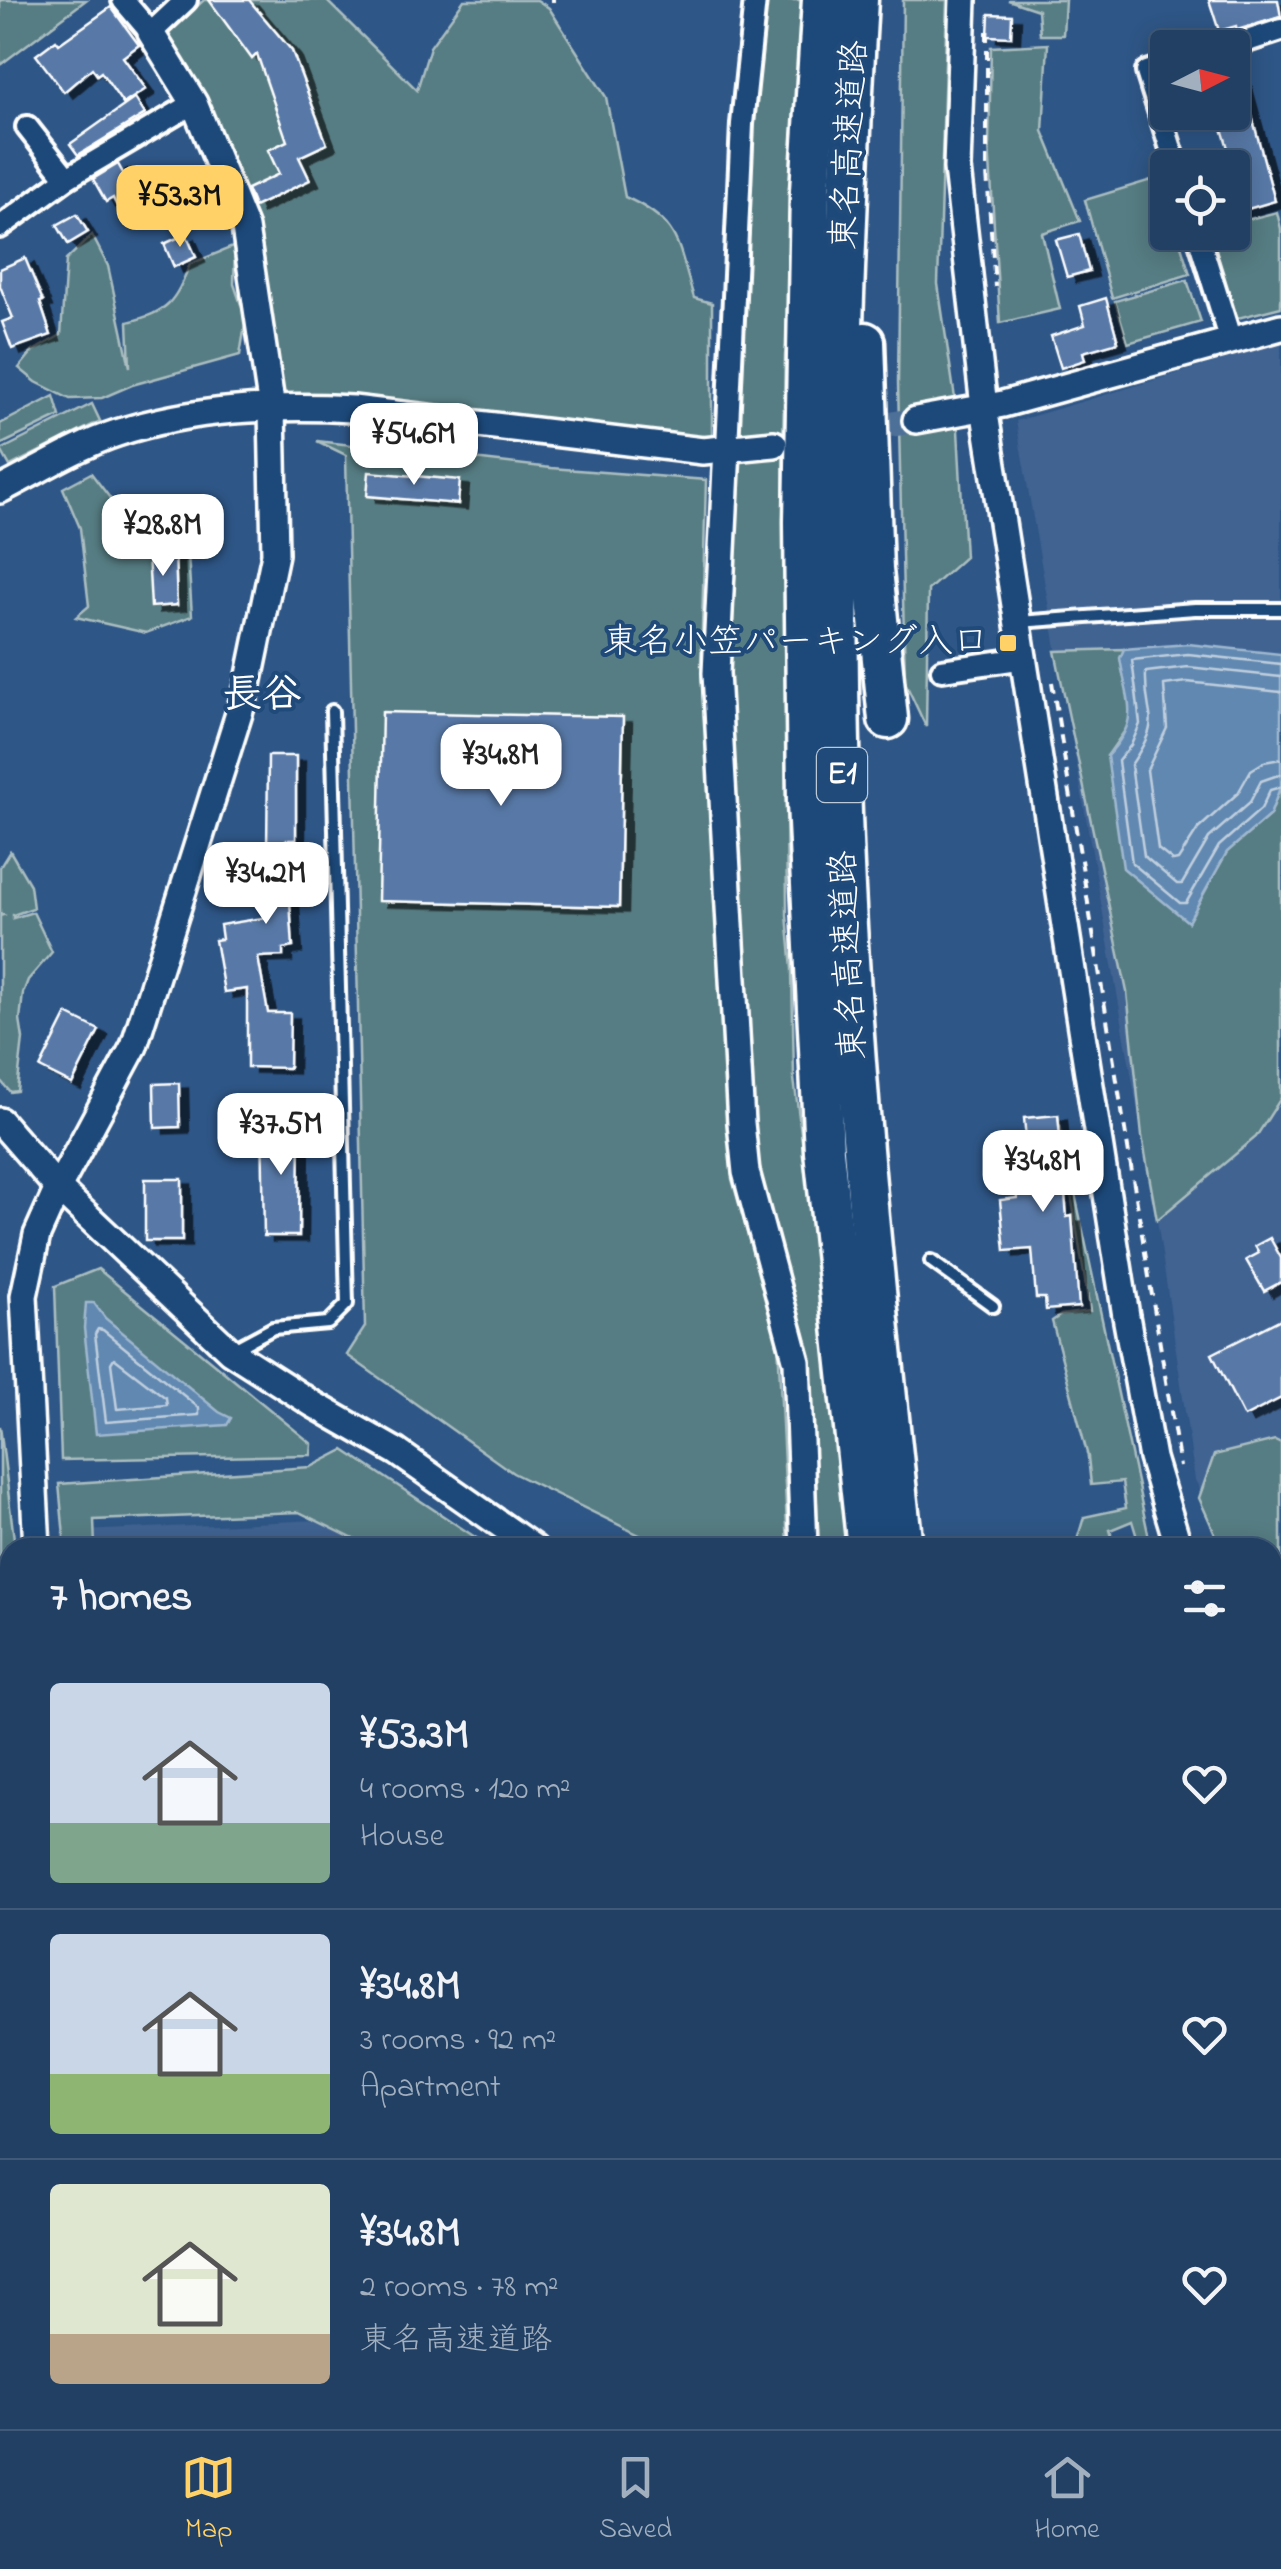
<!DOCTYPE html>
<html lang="en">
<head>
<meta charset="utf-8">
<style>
	body { margin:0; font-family:"Indie Flower","Klee One",sans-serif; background:#2e4b6d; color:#f1f3f6; height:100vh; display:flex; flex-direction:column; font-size:38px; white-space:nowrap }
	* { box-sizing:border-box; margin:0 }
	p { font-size:32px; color:#a2afbf }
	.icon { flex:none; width:55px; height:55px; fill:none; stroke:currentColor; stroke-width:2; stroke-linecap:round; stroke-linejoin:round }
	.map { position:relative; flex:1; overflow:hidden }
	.side { position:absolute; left:0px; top:1538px; width:1282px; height:892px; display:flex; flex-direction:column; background:#224064; border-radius:30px 30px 0 0; box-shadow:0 5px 25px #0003,0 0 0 2px #3f5978 }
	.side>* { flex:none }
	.needle { width:65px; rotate:84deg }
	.controls { position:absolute; left:1150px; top:30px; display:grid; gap:20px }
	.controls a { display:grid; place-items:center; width:100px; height:100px; border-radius:10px; background:#224064; box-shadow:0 5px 25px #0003,0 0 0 2px #3f5978; font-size:50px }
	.price { position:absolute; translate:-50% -85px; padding:0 22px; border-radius:20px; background:#fff; color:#222; font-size:32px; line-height:65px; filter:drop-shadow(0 2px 5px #0008) }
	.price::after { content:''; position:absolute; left:50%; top:60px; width:30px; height:22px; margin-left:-15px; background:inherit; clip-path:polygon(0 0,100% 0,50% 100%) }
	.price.active { background:#ffd166; color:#111 }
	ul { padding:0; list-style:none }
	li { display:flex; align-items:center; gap:30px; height:250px; padding:0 50px }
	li+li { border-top:2px solid #3f5978 }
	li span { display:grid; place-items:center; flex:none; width:280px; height:200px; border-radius:10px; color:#555 }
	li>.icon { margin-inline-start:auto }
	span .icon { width:120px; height:120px; fill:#fffc; stroke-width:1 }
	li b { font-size:42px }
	h2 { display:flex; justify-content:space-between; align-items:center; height:120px; padding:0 50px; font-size:42px }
	.dock { display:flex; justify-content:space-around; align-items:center; height:140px; border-top:2px solid #3f5978; background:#224064; font-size:28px; color:#a2afbf }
	.dock a { display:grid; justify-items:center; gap:5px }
	.dock .active { color:#ffd166 }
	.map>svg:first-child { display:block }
</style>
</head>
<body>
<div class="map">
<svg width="1281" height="2429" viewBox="0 0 1281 2429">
	<defs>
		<filter id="shadow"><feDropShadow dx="9" dy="5.5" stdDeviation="0" flood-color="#0009"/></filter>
	</defs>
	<rect width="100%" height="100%" fill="#2e5686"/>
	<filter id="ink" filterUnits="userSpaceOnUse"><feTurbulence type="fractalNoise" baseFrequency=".01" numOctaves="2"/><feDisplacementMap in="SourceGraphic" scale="20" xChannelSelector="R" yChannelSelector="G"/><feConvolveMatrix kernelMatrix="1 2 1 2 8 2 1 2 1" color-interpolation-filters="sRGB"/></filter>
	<g filter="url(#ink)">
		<g fill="#3f6392">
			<path d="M1281,343V1643L1272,1548L1230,1547L1195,1480L1157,1220L1016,421Z"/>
			<path d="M318,1520L376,1547H62L61,1532Z"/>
			<path d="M115,2420H706V2429H116Z"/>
		</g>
		<g fill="#577d83" stroke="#abbec1" stroke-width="2.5">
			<path d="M0,0H86L0,65Z"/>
			<path d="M204,0H326L417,90L430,47L464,0H537L549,8L606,97L625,197C681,222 677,243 694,298L712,303V438L314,399L278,401L252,228L165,35Z"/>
			<path d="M756,0H806L790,251L791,309L785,355L783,442L787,915L792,969L794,1079L855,1547H819L810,1360L754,1171L752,1084L745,1020V961L725,726L743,295L750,226L748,131Z"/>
			<path d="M903,0H947L938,284L957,412L965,557L928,590L926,727L905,682L898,382Z"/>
			<path d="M1008,0H1065L1063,35H1040L1038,10Z"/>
			<path d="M1048,44L1043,131L1080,221L1042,233L1060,309L1000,323L989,145L991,47Z"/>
			<path d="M1161,177L1167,200L1168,232L1177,233L1190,274L1112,298L1085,200Z"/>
			<path d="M1277,212L1281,229V307L1234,319L1212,233L1232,232L1233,223Z"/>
			<path d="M92,235L108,266L130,367L128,322C169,311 174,303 190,264L235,246L234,284L246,319L240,355L132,385L102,398L70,399L36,382L19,368L33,351L61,335L66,260Z"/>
			<path d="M1187,280L1201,322L1128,343L1115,301Z"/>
			<path d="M54,396L60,416L0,445V424Z"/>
			<path d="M92,404L100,421L10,466L1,450Z"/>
			<path d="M317,441L551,468L706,480L701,665L732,1179L778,1341L788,1547H664L513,1473L347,1355L365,1327L346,455Z"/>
			<path d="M91,473L138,535L187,538L192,616L146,633L76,617L89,606L80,528L63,488Z"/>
			<path d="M1124,649L1131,722L1107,756L1188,921L1227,852L1270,815L1281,785V1098L1256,1137L1157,1220L1142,1136L1127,992L1055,651Z"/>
			<path d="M10,851L30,885L33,908L13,915V918L33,912L52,952L28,980L23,993L20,1020L23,1039L17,1091L10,1092L0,1080V916L3,915L0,914V867Z"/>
			<path d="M1058,1115L1151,1547H1140L1132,1521L1110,1530L1115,1547H1075L1084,1517L1126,1508L1122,1482L1091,1485L1088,1457L1052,1321L1061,1315L1090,1311Z"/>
			<path d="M98,1269L312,1444L311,1455L61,1460L55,1286Z"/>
			<path d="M0,1426L15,1547L10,1548V1865L0,1799Z"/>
			<path d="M1275,1440L1281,1443V1669L1273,1654L1272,1548L1221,1547L1199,1498L1214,1455Z"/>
			<path d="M344,1450L490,1547H370L299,1512L94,1520L95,1547H65L59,1484L311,1467Z"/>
		</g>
		<g fill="#6188b0" stroke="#a0b8d0" stroke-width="2.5">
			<path d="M1188,644L1281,654V785L1270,815L1227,852L1188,922L1123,868L1107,756C1142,719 1127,704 1120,658L1124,649Z"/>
			<path d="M86,1303H94L105,1318L219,1412L231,1418L227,1425L96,1434L84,1328Z"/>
			<path d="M778,2420H902L903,2429H779Z"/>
		</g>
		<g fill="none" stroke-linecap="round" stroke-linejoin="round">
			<g stroke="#c0cfdf" stroke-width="2.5">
				<path d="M1281,664L1188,654L1132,660L1140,724L1131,745L1118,761L1132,863L1180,903H1186L1219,846L1261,809L1270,790L1281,787"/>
				<path d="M1281,677L1188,667L1146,672C1144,723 1165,714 1131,765L1144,856L1177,884H1182L1209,838L1250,802L1261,781L1281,774"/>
				<path d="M1281,692L1187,682L1164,685L1167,728L1147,770L1158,849L1173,861L1178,860L1198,829L1238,793L1251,770L1264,762L1281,759"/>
				<path d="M98,1329L103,1330L199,1408V1415L106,1422L95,1334Z"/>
				<path d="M114,1358L166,1398L167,1405L117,1409L111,1363Z"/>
			</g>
		</g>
		<g fill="#5879a7" stroke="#fff" stroke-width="2.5" filter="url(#shadow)">
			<path d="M209,0H249L292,51L327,144L299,157L310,180L254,207L247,189L279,174L268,150L287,141L257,54L252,59Z"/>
			<path d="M1209,0H1278L1281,17L1237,30L1236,26L1219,31Z"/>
			<path d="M111,7L139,45L123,57L146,89L123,104L101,72L97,75L92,68L64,92L36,55L56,40L59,44Z"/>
			<path d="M989,14L1012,15L1011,37L988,36Z"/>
			<path d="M1237,61L1275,201L1241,211L1232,181V168H1229L1223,149L1228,148L1217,112H1232V62Z"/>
			<path d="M135,98L145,114L78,155L70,144Z"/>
			<path d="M118,164L139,202L120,212L113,198L106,202L93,179Z"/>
			<path d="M77,214L88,232L68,244L57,225Z"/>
			<path d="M186,234L196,257L174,267L164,244Z"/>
			<path d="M1079,234L1089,271L1067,277L1056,240Z"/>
			<path d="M25,258L43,301L40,302L51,335L12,349L2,322L13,318L0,286V269Z"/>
			<path d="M1106,298L1118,342L1083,352L1085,360L1061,368L1051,336L1085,325L1080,306Z"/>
			<path d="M369,472L460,480L458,504L367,496Z"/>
			<path d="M175,552L177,605L151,607L148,553Z"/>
			<path d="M382,712L623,717L619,907L378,901Z"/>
			<path d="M268,756H296V840H286L293,947L283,949V956L258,957L268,1013H290L289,1068L247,1067V989L224,992L215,940L222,939L220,925L263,918V911L270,910L264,851L267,850Z"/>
			<path d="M67,1014L99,1030L72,1084L40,1068Z"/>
			<path d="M179,1083L180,1127L155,1128L154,1084Z"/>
			<path d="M1058,1115L1067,1217L1072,1216L1079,1307L1046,1310L1045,1298H1036L1032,1249L1005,1251L1000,1200L1017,1198L1013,1152L1027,1150L1024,1118Z"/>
			<path d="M262,1121H300L299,1236H264Z"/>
			<rect x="145" y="1179" width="37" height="62"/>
			<path d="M1270,1238L1281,1258V1282L1264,1291L1246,1260L1259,1253L1255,1246Z"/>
			<path d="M1281,1319V1398L1244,1417L1212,1354Z"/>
		</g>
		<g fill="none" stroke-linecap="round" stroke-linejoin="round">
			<path stroke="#4d6f98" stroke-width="25" stroke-dasharray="25 12" stroke-linecap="butt" d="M853,431L916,420"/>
			<g stroke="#fff" stroke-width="18">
				<g id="service">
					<path d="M1019,622L1195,609H1281"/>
					<path d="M931,1261L993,1306"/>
					<path d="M234,1349L273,1328L328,1323L347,1304L332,711"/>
				</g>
			</g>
			<g stroke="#fff" stroke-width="28">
				<g id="minor">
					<path d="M123,0L151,33L186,0"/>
					<path d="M1226,48L1281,30"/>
					<path d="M1168,65L1147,72L1177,168"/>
					<path d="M27,127L67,178"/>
					<path d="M0,227L67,178L194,103"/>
					<path d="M1197,232L1231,341"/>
					<path d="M727,448L742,124L755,0"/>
					<path d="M942,670L1025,658"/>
					<path d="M1272,1988L1281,1986"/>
					<path d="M1272,2238L1281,2241"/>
					<path d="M1272,2385L1281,2389"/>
					<path d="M968,2420L970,2429"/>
					<path d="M1114,2420L1116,2429"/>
				</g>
			</g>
			<g stroke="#fff" stroke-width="32">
				<g id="tertiary">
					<path d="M963,0L957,168L984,407L1126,1316L1152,1458L1179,1548"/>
					<path d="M916,420L1003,404L1281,327"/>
					<path d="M727,448L716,673L741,1123L746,1172L797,1362L804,1548"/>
					<path d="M0,490C38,471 77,446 117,433C194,408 273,405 353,409L703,451L774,444"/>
					<path d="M0,1121L58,1188L230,1351L313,1404L397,1452L534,1548"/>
					<path d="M37,1548L24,1296L37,1235L58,1188L134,1046L248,685L275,554L272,409L245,228L194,103L151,33"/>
					<path d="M1272,1716L1281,1728"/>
					<path d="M0,2120L10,2121"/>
					<path d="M95,2420L96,2429"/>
				</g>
			</g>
			<g stroke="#fff" stroke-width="45">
				<g id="motorway">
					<path d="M822,0L810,191L804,522L807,802L824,1151L867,1548"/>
					<path d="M858,0C841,296 831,592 845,888C856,1109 879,1328 903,1548"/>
					<path d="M865,342L873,570L888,719"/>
					<path d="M1026,2420L1028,2429"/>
					<path d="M1063,2420L1066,2429"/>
				</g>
			</g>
			<g stroke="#fff" stroke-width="4" stroke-dasharray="10 8" stroke-linecap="butt">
				<path d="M551,0H555"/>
				<path d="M987,31V173L995,287"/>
				<path d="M1052,682L1180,1467"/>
				<path d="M555,1543L569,1548"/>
				<path d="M1272,1670L1281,1685"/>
				<path d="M1272,1756L1281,1766"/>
			</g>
			<use href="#service" stroke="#1f4a7a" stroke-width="10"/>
			<use href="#minor" stroke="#1f4a7a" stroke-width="20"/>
			<use href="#tertiary" stroke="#1f4a7a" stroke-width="25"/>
			<use href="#motorway" stroke="#1f4a7a" stroke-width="38"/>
		</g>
	</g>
	<rect fill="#ffd166" stroke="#1f4a7a" stroke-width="4" x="998" y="633" width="20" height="20" rx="5"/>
	<g text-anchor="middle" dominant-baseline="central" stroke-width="8" stroke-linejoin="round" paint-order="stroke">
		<rect fill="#1f4a7a" stroke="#bcc9d7" stroke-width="2.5" x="817" y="748" width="50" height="54" rx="8"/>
		<g font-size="32" font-weight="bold" fill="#fff">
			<text x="842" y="775">E1</text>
		</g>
		<g font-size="35" fill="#fff" stroke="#1f4a7a">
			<text transform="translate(851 145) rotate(-87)">東名高速道路</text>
			<text transform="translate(850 955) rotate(-93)">東名高速道路</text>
		</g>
		<g font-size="35" fill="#fff" stroke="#1f4a7a" text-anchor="end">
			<text x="988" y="643">東名小笠パーキング入口</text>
		</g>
		<g font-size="40" font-weight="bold" fill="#fff" stroke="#1f4a7a">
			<text x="262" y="696">長谷</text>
		</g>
	</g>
</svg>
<div class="controls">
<a><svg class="needle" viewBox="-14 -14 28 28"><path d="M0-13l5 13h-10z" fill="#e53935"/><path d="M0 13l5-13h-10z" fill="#a2afbf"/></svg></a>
<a><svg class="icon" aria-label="locate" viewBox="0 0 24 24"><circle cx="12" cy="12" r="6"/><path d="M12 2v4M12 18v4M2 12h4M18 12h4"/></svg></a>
</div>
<b class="price active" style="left:180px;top:250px">¥53.3M</b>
<b class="price" style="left:414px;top:488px">¥54.6M</b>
<b class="price" style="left:163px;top:579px">¥28.8M</b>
<b class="price" style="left:501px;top:809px">¥34.8M</b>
<b class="price" style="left:266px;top:927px">¥34.2M</b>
<b class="price" style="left:281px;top:1178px">¥37.5M</b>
<b class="price" style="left:1043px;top:1215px">¥34.8M</b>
<section class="side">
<h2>7 homes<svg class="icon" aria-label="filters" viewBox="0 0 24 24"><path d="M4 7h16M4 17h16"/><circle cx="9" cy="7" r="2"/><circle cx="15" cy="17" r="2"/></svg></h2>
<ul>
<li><span style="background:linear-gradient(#c9d6e8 70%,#7fa58c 0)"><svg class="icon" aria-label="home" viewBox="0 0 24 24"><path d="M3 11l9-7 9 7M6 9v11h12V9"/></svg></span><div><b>¥53.3M</b><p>4 rooms · 120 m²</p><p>House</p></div><svg class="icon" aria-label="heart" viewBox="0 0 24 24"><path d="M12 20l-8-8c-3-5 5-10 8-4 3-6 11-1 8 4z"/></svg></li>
<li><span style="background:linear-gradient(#c9d6e8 70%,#8fb573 0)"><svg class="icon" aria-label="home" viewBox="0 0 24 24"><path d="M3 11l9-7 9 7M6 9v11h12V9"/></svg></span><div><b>¥34.8M</b><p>3 rooms · 92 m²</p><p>Apartment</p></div><svg class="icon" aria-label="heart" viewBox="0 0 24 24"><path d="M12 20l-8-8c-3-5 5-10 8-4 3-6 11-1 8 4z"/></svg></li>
<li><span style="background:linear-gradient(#dfe7d0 75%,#b9a48a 0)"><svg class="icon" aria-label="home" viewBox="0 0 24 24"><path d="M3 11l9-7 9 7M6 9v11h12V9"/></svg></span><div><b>¥34.8M</b><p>2 rooms · 78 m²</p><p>東名高速道路</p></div><svg class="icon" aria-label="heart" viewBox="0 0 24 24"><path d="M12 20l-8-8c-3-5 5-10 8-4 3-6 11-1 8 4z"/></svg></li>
</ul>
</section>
</div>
<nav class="dock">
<a class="active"><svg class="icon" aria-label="map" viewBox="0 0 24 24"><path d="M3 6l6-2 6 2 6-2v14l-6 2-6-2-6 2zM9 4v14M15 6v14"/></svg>Map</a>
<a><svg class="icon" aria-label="saved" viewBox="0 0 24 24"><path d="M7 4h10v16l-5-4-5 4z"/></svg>Saved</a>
<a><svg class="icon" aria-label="home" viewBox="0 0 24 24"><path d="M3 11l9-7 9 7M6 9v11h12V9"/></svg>Home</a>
</nav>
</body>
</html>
